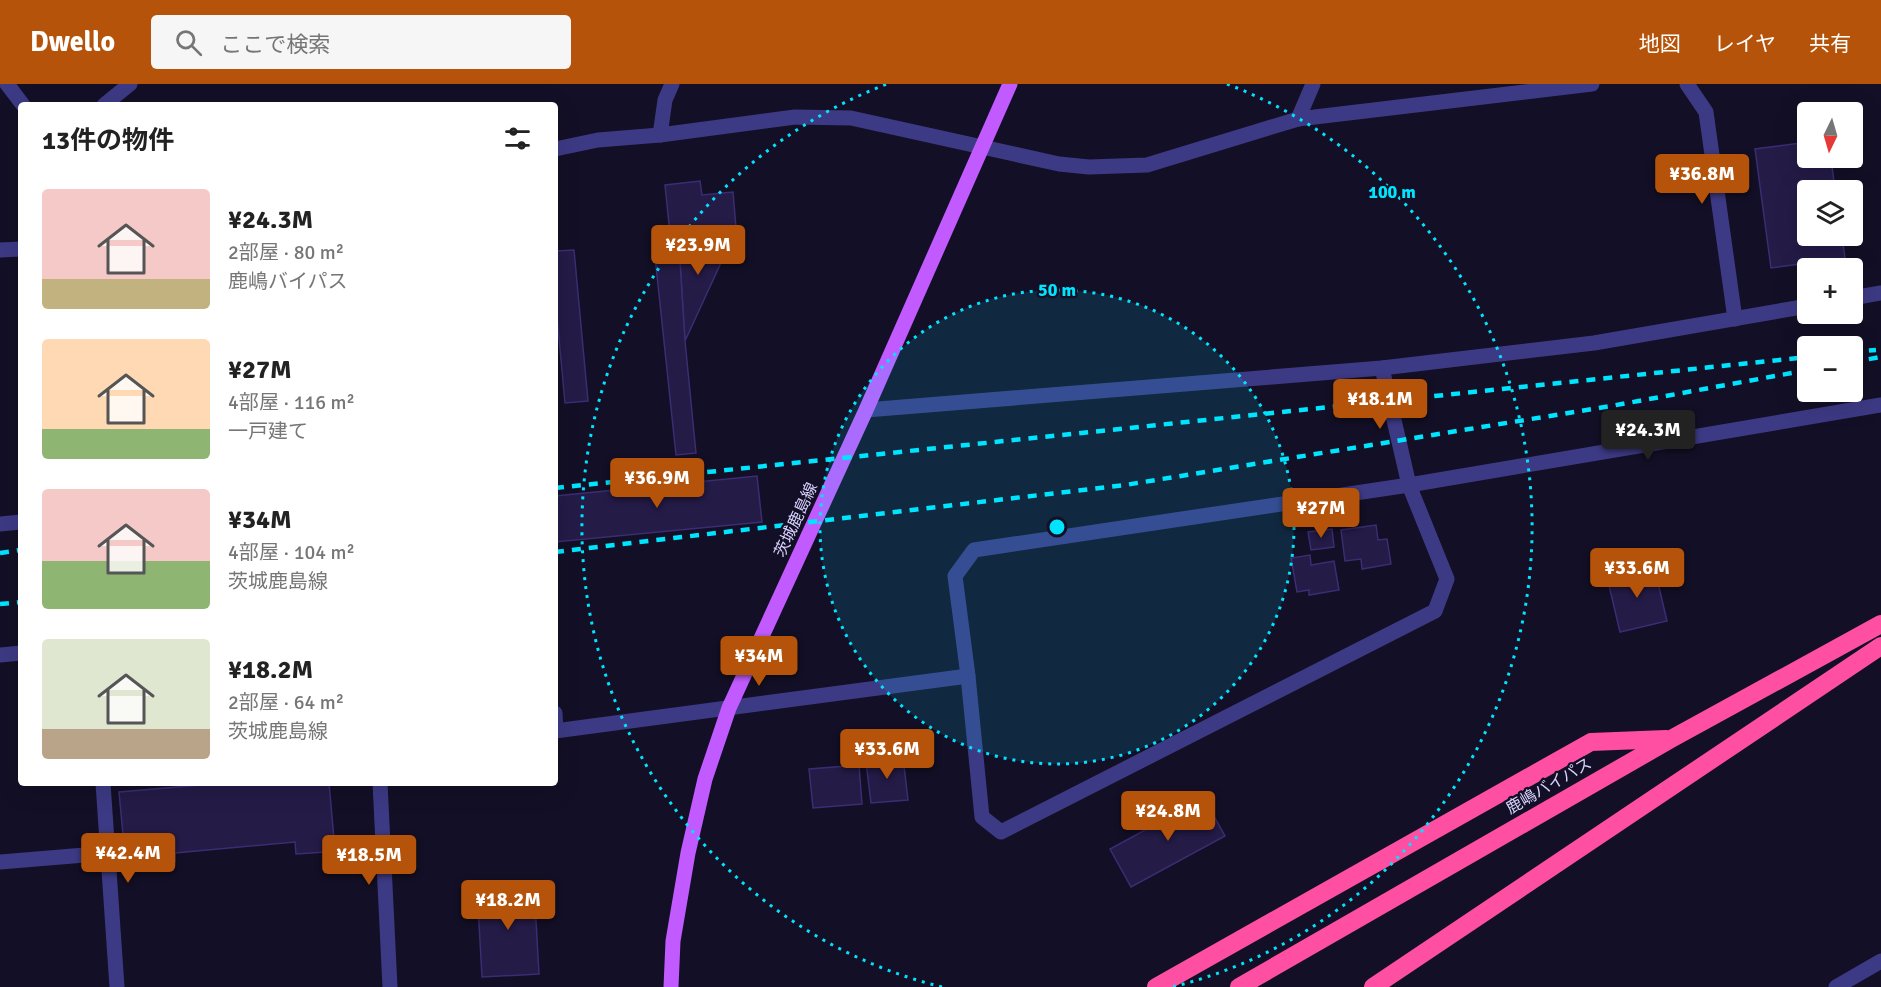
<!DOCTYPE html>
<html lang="ja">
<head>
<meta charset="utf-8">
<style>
	body { margin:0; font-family:Signika,"Noto Sans JP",sans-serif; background:#f6f6f6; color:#222; height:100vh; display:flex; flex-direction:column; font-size:22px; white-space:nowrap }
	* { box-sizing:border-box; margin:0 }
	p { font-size:20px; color:#767676 }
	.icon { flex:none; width:33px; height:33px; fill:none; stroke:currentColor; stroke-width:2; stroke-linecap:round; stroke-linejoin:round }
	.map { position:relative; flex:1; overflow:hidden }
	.side { position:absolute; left:18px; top:18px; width:540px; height:684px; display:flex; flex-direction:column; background:#fff; border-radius:6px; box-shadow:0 6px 24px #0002 }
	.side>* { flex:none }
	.needle { width:39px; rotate:185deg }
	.tools { position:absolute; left:1797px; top:18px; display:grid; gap:12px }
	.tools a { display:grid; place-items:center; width:66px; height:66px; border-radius:6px; background:#fff; box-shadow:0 6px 24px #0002; font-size:30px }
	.price { position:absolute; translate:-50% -51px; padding:0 14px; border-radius:6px; background:#b45309; color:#fff; font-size:20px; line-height:39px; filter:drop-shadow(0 2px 3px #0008) }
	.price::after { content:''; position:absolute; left:50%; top:36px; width:18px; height:14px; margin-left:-9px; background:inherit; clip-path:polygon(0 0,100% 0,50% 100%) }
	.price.selected { background:#222; color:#fff }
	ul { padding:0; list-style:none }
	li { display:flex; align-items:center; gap:18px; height:150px; padding:0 24px }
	li span { display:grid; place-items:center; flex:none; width:168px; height:120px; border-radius:6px; color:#555 }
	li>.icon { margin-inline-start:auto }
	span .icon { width:72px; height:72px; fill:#fffc; stroke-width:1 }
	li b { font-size:26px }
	h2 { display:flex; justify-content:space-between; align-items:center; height:72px; padding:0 24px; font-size:26px }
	header { display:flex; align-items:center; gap:36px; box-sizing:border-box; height:84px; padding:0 30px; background:#b45309; color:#fff }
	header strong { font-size:28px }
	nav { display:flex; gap:33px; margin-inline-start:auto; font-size:21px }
	.search { width:420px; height:54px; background:#f6f6f6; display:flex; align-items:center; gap:15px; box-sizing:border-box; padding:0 21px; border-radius:6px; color:#767676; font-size:22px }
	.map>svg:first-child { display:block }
</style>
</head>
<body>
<header>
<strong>Dwello</strong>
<div class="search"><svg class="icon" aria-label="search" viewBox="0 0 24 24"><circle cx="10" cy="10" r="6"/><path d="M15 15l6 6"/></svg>ここで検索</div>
<nav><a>地図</a><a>レイヤ</a><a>共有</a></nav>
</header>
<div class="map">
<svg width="1881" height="903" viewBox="0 0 1881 903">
	<rect width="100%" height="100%" fill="#130f26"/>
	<g fill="#241b47" stroke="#3b2d73" stroke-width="1.5">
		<path d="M1808,58V74H1831L1835,106H1808V152H1842L1845,174L1771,184L1755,65Z"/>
		<path d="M700,97L702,111L733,108L736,144L670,150L665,101Z"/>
		<path d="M731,157L685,257L679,161Z"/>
		<path d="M679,161L685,257L696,369L676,371L654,163Z"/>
		<path d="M574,166L588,317L565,319L555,211V167Z"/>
		<path d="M757,392L762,438L555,458V412Z"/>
		<path d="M1376,441L1378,456L1387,455L1391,480L1362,485L1361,475L1345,477L1341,446Z"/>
		<path d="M1332,445L1334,463L1311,466L1308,448Z"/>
		<path d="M1310,471L1311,481L1334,477L1339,506L1309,511V506L1297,508L1291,474Z"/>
		<path d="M1654,482L1667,537L1620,548L1607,493Z"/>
		<path d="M903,673L908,716L871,719L866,678Z"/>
		<path d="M859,681L862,720L813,724L809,685Z"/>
		<path d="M224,699H329L334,755H326V768L296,770L295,758L175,769V778L148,781L147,769L125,772L119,708Z"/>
		<path d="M1204,714L1225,752L1131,803L1110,765Z"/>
		<path d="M534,801L539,890L482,893L477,804Z"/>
	</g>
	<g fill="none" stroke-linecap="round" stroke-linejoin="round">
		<g stroke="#3d3a85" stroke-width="15">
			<path d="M7,0L23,21"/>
			<path d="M1687,0L1706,28L1735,235"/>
			<path d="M104,21L130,0"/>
			<path d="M1298,35L1313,0"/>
			<path d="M660,51L665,16L672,0"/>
			<path d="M555,65L598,56L660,51L795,33L851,34L1059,80L1089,83L1147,81L1298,35L1592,0"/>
			<path d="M0,166L21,165"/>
			<path d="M1852,214L1881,209"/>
			<path d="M1382,284L1409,401L1447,495L1435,527L1001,748L982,733L968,592L955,492L974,466L1409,401L1881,321"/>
			<path d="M866,326L1382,284L1594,259L1808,222"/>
			<path d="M0,440L21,438"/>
			<path d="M0,571L21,569"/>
			<path d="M555,629L556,647"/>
			<path d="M555,647L968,592"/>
			<path d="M103,699L117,903"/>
			<path d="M380,699L390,903"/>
			<path d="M0,778L109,769"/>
			<path d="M1836,903L1881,877"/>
		</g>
		<path stroke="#c25bff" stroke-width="15" d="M671,903L673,857L688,769L705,695L729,624L866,326L1010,0"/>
		<g stroke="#ff4fa3" stroke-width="18">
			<path d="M1156,903L1591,658L1666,655"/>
			<path d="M1239,903L1671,655L1881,540"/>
			<path d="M1373,903L1881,562"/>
		</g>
		<g stroke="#00e5ff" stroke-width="4.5" stroke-dasharray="9 8" stroke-linecap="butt">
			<path d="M1852,268L1876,266"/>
			<path d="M1852,278L1881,273"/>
			<path d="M555,404L1808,273"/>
			<path d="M555,468L1125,401L1611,322L1808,286"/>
			<path d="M0,469L21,466"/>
			<path d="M0,520L21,518"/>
		</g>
	</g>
	<circle cx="1057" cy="443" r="237" fill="#00e5ff" fill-opacity=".12"/>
	<g fill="none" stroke="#00e5ff" stroke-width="3" stroke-dasharray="3 6">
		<circle cx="1057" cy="443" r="237"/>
		<path d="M942 903A474 474 0 0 1 887 0M1227 0A474 474 0 0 1 1172 903"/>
	</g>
	<g text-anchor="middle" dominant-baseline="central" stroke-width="4.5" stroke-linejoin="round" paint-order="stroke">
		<g font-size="16" fill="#d9d4ff" stroke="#130f26">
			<text transform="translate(796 436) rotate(-65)">茨城鹿島線</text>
			<text transform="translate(1549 702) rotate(-30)">鹿嶋バイパス</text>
		</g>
	</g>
	<circle cx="1057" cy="443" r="9" fill="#00e5ff" stroke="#130f26" stroke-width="3"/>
	<g font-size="18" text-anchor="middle" font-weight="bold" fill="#00e5ff" stroke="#130f26" stroke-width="4.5" stroke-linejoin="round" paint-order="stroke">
		<text x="1392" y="114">100 m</text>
		<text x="1057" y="212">50 m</text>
	</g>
</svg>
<div class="tools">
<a><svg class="needle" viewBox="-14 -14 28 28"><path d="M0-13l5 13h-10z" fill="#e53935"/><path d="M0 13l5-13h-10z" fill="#767676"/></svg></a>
<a><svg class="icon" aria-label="layers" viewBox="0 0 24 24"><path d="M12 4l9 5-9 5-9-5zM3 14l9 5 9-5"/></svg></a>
<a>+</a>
<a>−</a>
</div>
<b class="price" style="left:1702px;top:121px">¥36.8M</b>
<b class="price" style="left:698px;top:192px">¥23.9M</b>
<b class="price" style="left:1380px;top:346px">¥18.1M</b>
<b class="price selected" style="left:1648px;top:377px">¥24.3M</b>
<b class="price" style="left:657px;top:425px">¥36.9M</b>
<b class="price" style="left:1321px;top:455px">¥27M</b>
<b class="price" style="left:1637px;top:515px">¥33.6M</b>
<b class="price" style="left:759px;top:603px">¥34M</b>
<b class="price" style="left:887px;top:696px">¥33.6M</b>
<b class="price" style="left:1168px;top:758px">¥24.8M</b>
<b class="price" style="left:128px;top:800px">¥42.4M</b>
<b class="price" style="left:369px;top:802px">¥18.5M</b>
<b class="price" style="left:508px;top:847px">¥18.2M</b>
<section class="side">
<h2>13件の物件<svg class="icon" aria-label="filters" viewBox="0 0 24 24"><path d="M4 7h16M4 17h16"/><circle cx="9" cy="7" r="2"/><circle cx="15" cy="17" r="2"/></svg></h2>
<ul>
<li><span style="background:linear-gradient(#f6c9c9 75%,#c2b280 0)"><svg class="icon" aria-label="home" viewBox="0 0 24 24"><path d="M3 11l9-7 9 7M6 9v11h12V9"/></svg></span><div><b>¥24.3M</b><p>2部屋 · 80 m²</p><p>鹿嶋バイパス</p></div></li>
<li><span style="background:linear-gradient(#ffd9b3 75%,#8fb573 0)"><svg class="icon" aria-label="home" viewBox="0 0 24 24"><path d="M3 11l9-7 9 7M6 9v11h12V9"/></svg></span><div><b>¥27M</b><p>4部屋 · 116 m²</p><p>一戸建て</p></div></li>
<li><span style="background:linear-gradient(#f6c9c9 60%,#8fb573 0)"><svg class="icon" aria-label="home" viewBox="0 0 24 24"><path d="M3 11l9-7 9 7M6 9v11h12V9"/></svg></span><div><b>¥34M</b><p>4部屋 · 104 m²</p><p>茨城鹿島線</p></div></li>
<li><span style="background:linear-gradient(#dfe7d0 75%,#b9a48a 0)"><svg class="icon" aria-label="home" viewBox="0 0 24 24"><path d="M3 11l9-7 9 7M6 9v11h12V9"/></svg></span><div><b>¥18.2M</b><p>2部屋 · 64 m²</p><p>茨城鹿島線</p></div></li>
</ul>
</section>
</div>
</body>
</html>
